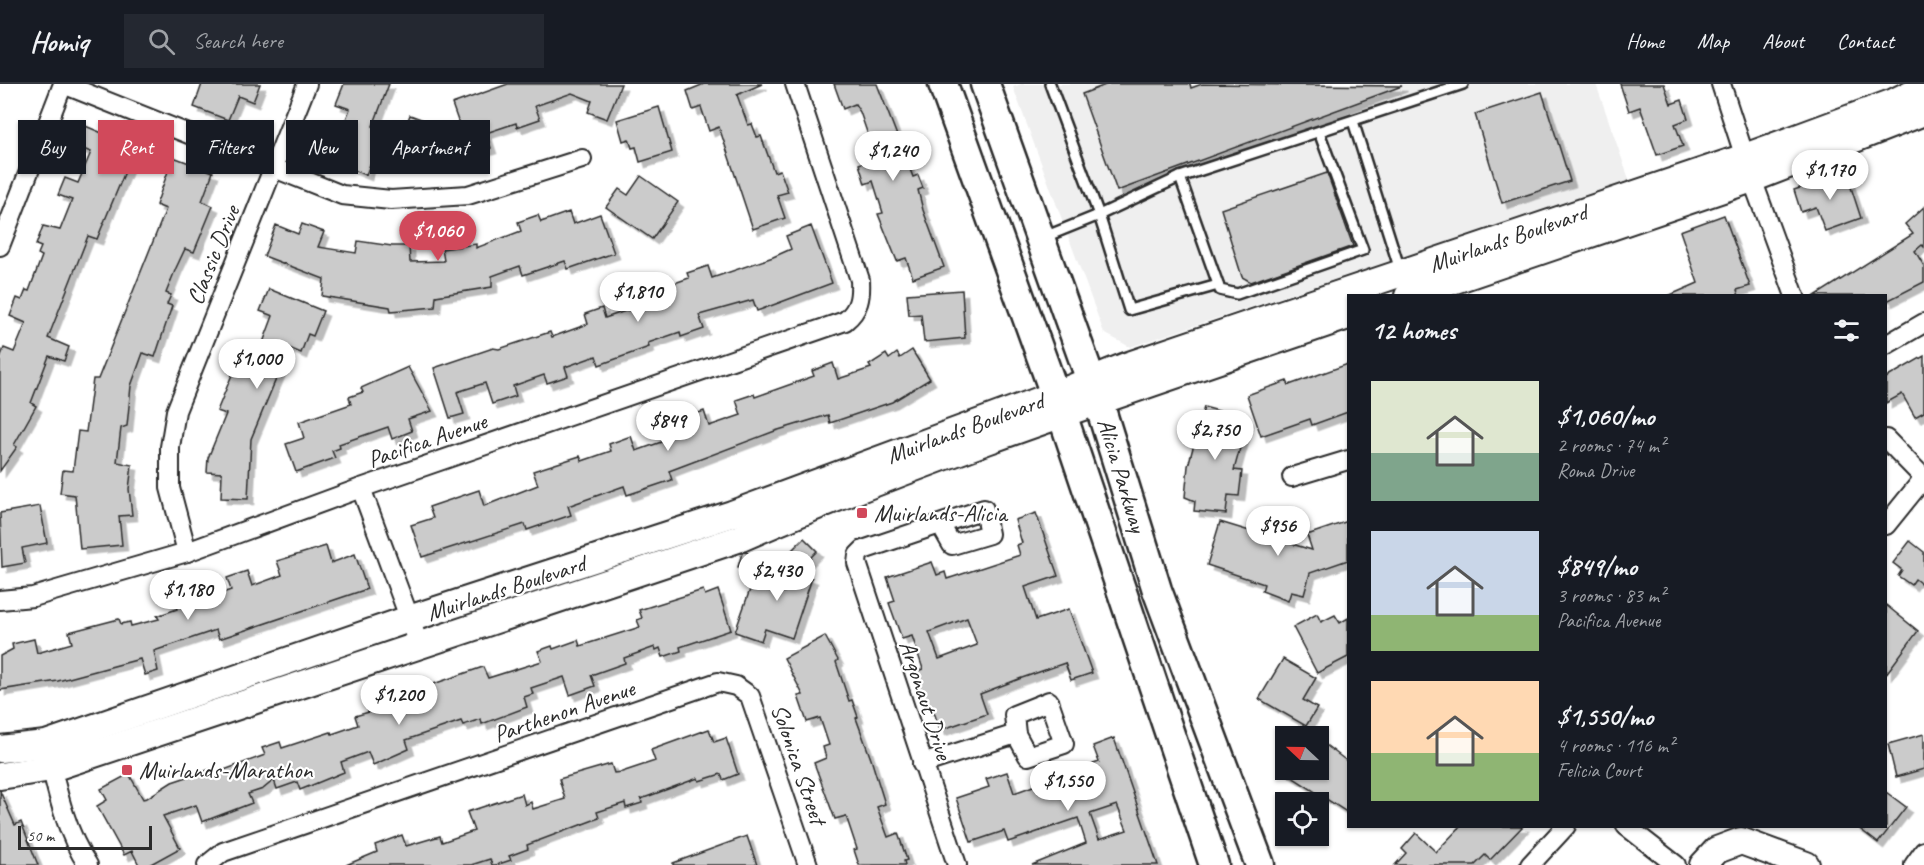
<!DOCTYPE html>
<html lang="en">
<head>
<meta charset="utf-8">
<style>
	body { margin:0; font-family:Caveat,sans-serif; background:#242831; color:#f1f3f6; height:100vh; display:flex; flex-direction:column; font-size:22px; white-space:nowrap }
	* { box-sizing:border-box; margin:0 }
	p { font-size:20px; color:#9ea1a6 }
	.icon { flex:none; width:33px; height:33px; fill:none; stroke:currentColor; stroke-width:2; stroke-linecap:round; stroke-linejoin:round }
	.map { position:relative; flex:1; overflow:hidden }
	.panel { position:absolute; left:1347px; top:210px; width:540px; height:534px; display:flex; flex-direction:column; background:#171b24; border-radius:0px; box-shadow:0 2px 4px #0004 }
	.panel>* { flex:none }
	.guide { position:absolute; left:18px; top:36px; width:570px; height:54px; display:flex; gap:12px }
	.needle { width:39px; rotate:292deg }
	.fabs { position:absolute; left:1275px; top:642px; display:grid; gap:12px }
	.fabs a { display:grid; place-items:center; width:54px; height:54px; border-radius:0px; background:#171b24; box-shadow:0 2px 4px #0004; font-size:30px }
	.scale { position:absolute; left:18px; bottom:15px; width:134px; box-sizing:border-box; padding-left:6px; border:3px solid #2b2b2b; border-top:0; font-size:16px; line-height:21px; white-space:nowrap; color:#2b2b2b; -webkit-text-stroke:4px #fff; paint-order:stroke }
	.price { position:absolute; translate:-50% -51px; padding:0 14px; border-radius:21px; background:#fff; color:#222; font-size:20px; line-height:39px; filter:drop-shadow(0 2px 3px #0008) }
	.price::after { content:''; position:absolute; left:50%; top:36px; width:18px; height:14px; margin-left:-9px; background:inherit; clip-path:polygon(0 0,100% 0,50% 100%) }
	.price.on { background:#d1495b; color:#fff }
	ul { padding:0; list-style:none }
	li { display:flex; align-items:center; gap:18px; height:150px; padding:0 24px }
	li span { display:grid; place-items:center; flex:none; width:168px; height:120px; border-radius:0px; color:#555 }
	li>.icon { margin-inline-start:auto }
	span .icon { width:72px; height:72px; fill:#fffc; stroke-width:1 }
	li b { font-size:26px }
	h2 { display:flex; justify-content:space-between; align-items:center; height:72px; padding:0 24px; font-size:26px }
	.chip { padding:0 21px; border-radius:0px; background:#171b24; box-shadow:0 2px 4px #0004; font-size:21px; line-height:54px }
	.chip.on { background:#d1495b; color:#fff }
	header { display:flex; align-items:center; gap:36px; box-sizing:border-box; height:84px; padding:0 30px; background:#171b24; border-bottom:2px solid #363941 }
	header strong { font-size:28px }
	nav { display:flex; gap:33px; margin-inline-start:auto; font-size:21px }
	.search { width:420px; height:54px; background:#242831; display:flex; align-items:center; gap:15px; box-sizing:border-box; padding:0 21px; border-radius:0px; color:#9ea1a6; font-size:22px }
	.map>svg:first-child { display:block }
</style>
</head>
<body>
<header>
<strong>Homiq</strong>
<div class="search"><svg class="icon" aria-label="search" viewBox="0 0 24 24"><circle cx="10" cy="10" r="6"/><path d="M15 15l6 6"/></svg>Search here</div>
<nav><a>Home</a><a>Map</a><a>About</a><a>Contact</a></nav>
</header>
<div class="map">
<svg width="1924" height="781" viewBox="0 0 1924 781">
	<defs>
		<filter id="shadow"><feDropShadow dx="5.5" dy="5.5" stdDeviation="0" flood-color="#0004"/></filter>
	</defs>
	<rect width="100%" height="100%" fill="#fff"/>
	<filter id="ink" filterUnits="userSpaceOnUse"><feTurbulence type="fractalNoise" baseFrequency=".0167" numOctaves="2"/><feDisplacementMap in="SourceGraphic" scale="12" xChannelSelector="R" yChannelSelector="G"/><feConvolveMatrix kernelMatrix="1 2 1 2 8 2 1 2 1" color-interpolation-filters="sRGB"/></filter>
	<g filter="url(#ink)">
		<path fill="#efefef" d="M1022,0H1596L1630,98L1130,263L1104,249L1013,3Z"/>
		<g fill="#cbcbcb" stroke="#2b2b2b" stroke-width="1.5" fill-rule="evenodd" filter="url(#shadow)">
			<path d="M202,0H260L253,18L238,12L228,36L194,23Z"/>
			<path d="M344,0H389L373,42L401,54L410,31L454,47L442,79L427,74L426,77L417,74L415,80L376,65L366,91L315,70L323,49L338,55L350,25L336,20Z"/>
			<path d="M508,0H621L607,35L588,28L592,17L572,9L535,22L540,35L517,43L516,39L486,49L491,64L470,71L452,20Z"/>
			<path d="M704,0H762L737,11L748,41L752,40L757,53L761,52L774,88L780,86L788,108L777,111L785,134L753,145L719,43L709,47L701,23L693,26L687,7Z"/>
			<path d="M834,0H877L913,93L918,91L923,104L918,106L923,126L944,183L913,194L906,174L897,177L878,130L883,129L873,97L865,100L859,80L876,74L860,28L855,20L843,25Z"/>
			<path d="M1108,0H1190L1191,4L1202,0L1402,2L1117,107L1082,10Z"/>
			<path d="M1620,0H1664L1671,20L1682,16L1688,35L1675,40L1683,62L1657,71L1640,23L1629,27Z"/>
			<path d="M1542,8L1570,97L1502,119L1475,30Z"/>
			<path d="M659,23L672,68L640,78L636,63L632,64L629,55L623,57L617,36Z"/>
			<path d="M83,41L126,59L120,75L129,78L97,155L88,152L48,254L69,263L64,277L49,272L31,319L36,322L14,361L17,363L0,387V274L4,264L14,268L26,239L10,232L17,214L22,216L26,206L29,207L42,172L38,170L41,163L36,161L43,142L60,146L72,116L58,111L65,94L78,99L91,68L75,62Z"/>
			<path d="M176,74L213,88L202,117L213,122L194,168L185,165L176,184L166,209L171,211L167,220L172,222L155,273L143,269L131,302L127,342L121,344L117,378L132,381L129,405L132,431L119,432L122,461L80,465L75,411L60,409L63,386L73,387L78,347L86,348L93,295H98L166,125L156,121L172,76Z"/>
			<path d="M1846,88L1861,134L1825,147L1816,123L1801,128L1794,106Z"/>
			<path d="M1327,89L1353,162L1251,198L1242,193L1221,125Z"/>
			<path d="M641,92L678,118L652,155L606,123L619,105L628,111Z"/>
			<path d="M1924,123V163L1922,161L1915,167L1924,182V198L1887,217L1886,212H1815L1913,150L1905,140Z"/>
			<path d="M569,128L573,140L600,130L614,169L568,185L565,177L523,191L520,182L492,192V203L436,212L435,223L391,227L390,223L322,212L324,195L264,172L276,141L298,150L302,140L324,148L318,163L356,169L358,157L392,162H409L410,178L444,177L442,165L476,160V164L521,147L518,138L538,131L541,138Z"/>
			<path d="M1724,131L1750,202L1737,206L1739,212H1668L1698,199L1680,147Z"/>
			<path d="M811,142L832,199L757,227L753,216L699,231L704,245L681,253L680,248L648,259L649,263L599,281L596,272L565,283L568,292L547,299L544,291L513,302L516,312L492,320L485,299L457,308L464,330L450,334L434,284L493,264L499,265L550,248L552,253L588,240L585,230L602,224L605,234L669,212L666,202L689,194L687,189L708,182L712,194L773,173L791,165L786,152Z"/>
			<path d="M269,205L323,227L313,252L308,250L301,269L289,264L251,355L248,415L221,414L222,389L207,388L208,374L226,330L217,327L236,281L240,283L244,273L249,275L254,261L261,264L273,232L260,227Z"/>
			<path d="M962,206L965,254L924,258L921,230L909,231L907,210Z"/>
			<path d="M912,266L930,295L892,318L830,339L828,331L775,347L669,387L672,396L627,411L624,402L568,422L571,431L527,446L525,440L422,473L411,441L433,434L429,423L479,406L484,422L538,401L533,387L580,372L582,377L611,367L609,360L631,352L636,367L664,357L663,353L685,345L682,335L704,327L709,342L741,331L736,316L754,310L755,313L814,292L812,287L833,279L838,295L871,284L869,281L886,270L889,275L897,269L900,274Z"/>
			<path d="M1924,272V328L1915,333L1902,310L1886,319V294Z"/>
			<path d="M1348,280V328L1312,341L1310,335L1261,352L1247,311L1287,297L1289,301Z"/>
			<path d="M408,283L432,327L408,335L412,347L392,355L388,343L339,360L340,364L332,367L335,374L296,388L286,360L304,354L299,338L351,320L349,313L363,308L361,304Z"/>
			<path d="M1204,323L1248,335L1234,386L1242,387L1239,412L1228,411L1226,430L1194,427L1195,417L1185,413L1188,382Z"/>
			<path d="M40,422L47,459L22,464L25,479L2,483L0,429Z"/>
			<path d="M1036,429L1058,492L1025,503L1036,536L1069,525L1092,589L1071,596L1065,579L1019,595L980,610L987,630L940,646L932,622L926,625L914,588L923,585L912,552L902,555L889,519L895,517L887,493L932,478L937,491L945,488L947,495L1020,471L1017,461L1022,459L1015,436ZM967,534L977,561L939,575L929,548Z"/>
			<path d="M1348,437V476L1310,489L1304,511L1291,508L1288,517L1262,507L1264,500L1207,481L1220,438L1312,466L1307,451Z"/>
			<path d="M804,454L817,467L796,488L812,494L792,554L765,545L761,557L735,548L753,497L784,508L797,471L792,466Z"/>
			<path d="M1910,457L1924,468V502L1915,495L1911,501L1898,492L1902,486L1893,479Z"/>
			<path d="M326,462L331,479L355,470L367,505L219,555L216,546L154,567L158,587L145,591L140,575L58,597L0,606V572L13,565L12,560L34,555L37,569L72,559L69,548L119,535L121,540L130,538L131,542L159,535L157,532L177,525L174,516L194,509L197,518L231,506L227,494L247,487L252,502L282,491L277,477Z"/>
			<path d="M745,468L760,474L755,487L738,483L742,469Z"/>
			<path d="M703,506L705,511L718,506L731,546L680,563L681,567L663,573L660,564L656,566L655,563L624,574L625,579L591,591L595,602L570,611L564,593L531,604L533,610L524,613L527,623L482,640L481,635L463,641L461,637L406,656L409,665L373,681L368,668L341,678L344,688L300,706L297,698L277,705L274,696L263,705L248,710L252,719L202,738L196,721L163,732L180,764L149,781H139L132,767L124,771L97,722L107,716L101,705L129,690L143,715L147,714L172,698L211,685L213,690L265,671L262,664L280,658L282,664L331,648L332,650L358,641L355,632L393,621L395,626L420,617L416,606L483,583L488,594L542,577L538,567L552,562L553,565L578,556L580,562L640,543L637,536L642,534L639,526Z"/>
			<path d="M1886,521L1918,547L1886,590Z"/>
			<path d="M1317,530L1321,538L1335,531L1340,539L1348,534V573L1317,589L1293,543Z"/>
			<path d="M825,552L838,576L836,578L849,617L852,616L858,633L856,634L871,675L885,720L877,723L888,753L898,749L907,776L904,777L905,781H859L854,766L857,765L846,732L835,735L814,679L826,674L823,663L829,661L820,634L807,638L798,612L803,611L784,574Z"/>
			<path d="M1283,575L1316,594L1303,616L1317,624L1306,642L1259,615Z"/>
			<path d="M709,645L714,658L726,654L738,690L723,696L721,690L699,697L698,694L641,715L642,719L626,724L625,719L597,728L599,734L527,761L528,765L509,772L511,776L496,781H492L490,775L471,781H346L377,768L375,761L402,751L406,762L440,752L442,758L474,747L467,728L522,710L525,721L531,718L533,725L565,715L559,695L611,680L614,689L622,688L655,677L651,666Z"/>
			<path d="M1924,650V685L1896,693L1888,660Z"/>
			<path d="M1114,654L1158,781H1032L1086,759L1078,734L1008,758L1004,747L971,758L956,714L989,703L986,695L1007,688L1014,709L1099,678L1093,662ZM1117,721L1127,746L1099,755L1090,730Z"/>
			<path d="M1318,655L1348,678V729L1281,686H1318Z"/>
			<path d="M0,707L15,741L21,738L38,781H0Z"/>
			<path d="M1886,708L1906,723L1878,759L1856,742H1886Z"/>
			<path d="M1461,742H1523L1490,776L1485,771L1475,781H1395L1406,769L1402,765L1416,749L1436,768Z"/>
			<path d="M747,752L757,781H673V779Z"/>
		</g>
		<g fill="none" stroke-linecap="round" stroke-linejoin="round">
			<g stroke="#2b2b2b" stroke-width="14">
				<g id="lane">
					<path d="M1353,37L1400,186"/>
					<path d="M1180,93L1220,206L1237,210L1363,166L1319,48"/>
					<path d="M1042,154L1099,131L1050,0"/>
					<path d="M1218,201L1129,226L1099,131L1180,93L1463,0"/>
				</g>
			</g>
			<g stroke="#2b2b2b" stroke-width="22">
				<g id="street">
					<path d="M63,0L342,111L391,116L468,111L582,75"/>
					<path d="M1721,0L1752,95L1795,212"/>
					<path d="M0,162L63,0"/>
					<path d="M1886,261L1924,239"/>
					<path d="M1886,355L1924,394"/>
					<path d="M1292,393L1348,376"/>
					<path d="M361,404L419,560"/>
					<path d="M940,440L952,461L989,450L984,425L863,466L858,471L857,479L957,781"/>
					<path d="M1886,441L1924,394"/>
					<path d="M187,468L170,404V363L176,327L307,0"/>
					<path d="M0,516L33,513L187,468L361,404L845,237C859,226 861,213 860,196L795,0"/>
					<path d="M1049,617L1064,660L1028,672L1016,650L1014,631Z"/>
					<path d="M49,673C57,708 67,751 88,781"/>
					<path d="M922,680L1016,650"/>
					<path d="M1626,742L1676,781"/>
					<path d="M207,781L223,768L718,598L736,602L750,612L808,781"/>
					<path d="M1530,781L1566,742"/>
					<path d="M1914,781L1924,767"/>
				</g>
			</g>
			<g stroke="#2b2b2b" stroke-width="30">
				<g id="secondary">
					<path d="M1408,212L1752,95L1924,28"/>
					<path d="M0,665L46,660L412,534L732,430L1054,311L1126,282L1745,73L1894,18L1924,3"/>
					<path d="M0,692L52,684L741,454C939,368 1145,302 1348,232"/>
					<path d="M1703,781L1717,766L1741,757L1806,781"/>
				</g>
			</g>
			<g stroke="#2b2b2b" stroke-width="33">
				<g id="primary">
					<path d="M943,0L1062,330L1214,781"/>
					<path d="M985,0L1098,316L1157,506L1260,781"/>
				</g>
			</g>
			<use href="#lane" stroke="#fff" stroke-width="9"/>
			<use href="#street" stroke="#fff" stroke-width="18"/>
			<use href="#secondary" stroke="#fff" stroke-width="26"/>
			<use href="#primary" stroke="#fff" stroke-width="28"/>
		</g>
	</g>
	<g fill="#d1495b" stroke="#fff" stroke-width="2">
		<rect x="856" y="423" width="12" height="12" rx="3"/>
		<rect x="121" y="680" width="12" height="12" rx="3"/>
	</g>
	<g text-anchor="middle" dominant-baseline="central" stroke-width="4.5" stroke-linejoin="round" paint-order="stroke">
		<g font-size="24" fill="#2b2b2b" stroke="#fff">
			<text transform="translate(1508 154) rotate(-19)">Muirlands Boulevard</text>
			<text transform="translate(213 171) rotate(-68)">Classic Drive</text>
			<text transform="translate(965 344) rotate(-20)">Muirlands Boulevard</text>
			<text transform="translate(427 356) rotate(-19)">Pacifica Avenue</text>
			<text transform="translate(1122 391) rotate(73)">Alicia Parkway</text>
			<text transform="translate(506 504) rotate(-18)">Muirlands Boulevard</text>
			<text transform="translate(926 616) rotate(72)">Argonaut Drive</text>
			<text transform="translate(564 627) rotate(-19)">Parthenon Avenue</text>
			<text transform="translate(799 680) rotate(71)">Solonica Street</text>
		</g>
		<g font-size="24" fill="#2b2b2b" stroke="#fff" text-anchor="start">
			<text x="874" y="429">Muirlands-Alicia</text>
			<text x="139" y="686">Muirlands-Marathon</text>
		</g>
	</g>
</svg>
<div class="fabs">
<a><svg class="needle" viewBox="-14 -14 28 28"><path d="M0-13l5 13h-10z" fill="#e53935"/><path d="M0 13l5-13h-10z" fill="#9ea1a6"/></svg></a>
<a><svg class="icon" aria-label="locate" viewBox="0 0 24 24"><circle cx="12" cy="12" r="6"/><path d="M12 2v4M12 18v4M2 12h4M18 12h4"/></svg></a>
</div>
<div class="scale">50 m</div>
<b class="price" style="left:893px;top:98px">$1,240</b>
<b class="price" style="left:1830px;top:117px">$1,170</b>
<b class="price on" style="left:438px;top:178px">$1,060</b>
<b class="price" style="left:638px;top:239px">$1,810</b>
<b class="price" style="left:257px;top:306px">$1,000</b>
<b class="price" style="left:668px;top:368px">$849</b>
<b class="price" style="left:1215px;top:377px">$2,750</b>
<b class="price" style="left:1278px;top:473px">$956</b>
<b class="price" style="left:777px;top:518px">$2,430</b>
<b class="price" style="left:188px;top:537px">$1,180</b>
<b class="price" style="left:399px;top:642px">$1,200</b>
<b class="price" style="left:1068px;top:728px">$1,550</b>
<div class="guide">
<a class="chip">Buy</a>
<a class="chip on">Rent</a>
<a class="chip">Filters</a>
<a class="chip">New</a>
<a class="chip">Apartment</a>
</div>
<section class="panel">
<h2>12 homes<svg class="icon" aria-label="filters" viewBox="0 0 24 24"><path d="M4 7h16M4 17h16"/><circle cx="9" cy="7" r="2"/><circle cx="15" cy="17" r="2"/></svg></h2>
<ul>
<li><span style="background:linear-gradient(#dfe7d0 60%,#7fa58c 0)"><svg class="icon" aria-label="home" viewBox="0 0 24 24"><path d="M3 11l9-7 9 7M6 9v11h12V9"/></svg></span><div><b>$1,060/mo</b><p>2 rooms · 74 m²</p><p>Roma Drive</p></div></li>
<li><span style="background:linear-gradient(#c9d6e8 70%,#8fb573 0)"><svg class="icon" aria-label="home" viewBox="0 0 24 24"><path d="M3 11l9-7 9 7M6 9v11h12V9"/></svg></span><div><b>$849/mo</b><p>3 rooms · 83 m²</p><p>Pacifica Avenue</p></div></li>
<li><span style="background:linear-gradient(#ffd9b3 60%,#8fb573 0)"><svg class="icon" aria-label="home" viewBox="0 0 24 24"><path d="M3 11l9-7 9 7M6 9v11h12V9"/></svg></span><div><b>$1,550/mo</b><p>4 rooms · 116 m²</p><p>Felicia Court</p></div></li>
</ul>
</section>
</div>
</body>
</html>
